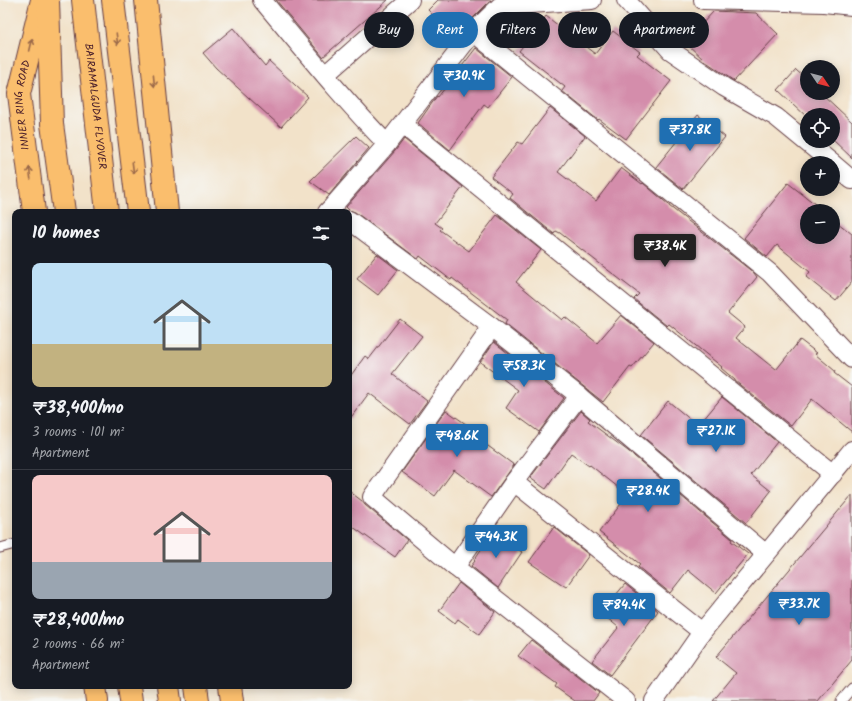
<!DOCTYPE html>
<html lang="en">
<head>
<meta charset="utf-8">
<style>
	body { margin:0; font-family:Kalam,sans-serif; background:#20242c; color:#f1f3f6; height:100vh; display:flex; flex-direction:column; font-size:15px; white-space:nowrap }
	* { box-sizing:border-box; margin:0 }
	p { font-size:13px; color:#9ea1a6 }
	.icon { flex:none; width:22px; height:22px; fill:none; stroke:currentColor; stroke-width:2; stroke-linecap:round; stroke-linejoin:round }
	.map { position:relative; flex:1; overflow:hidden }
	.panel { position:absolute; left:12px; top:209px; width:340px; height:480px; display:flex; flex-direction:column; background:#171b24; border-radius:8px; box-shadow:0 2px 10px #0003 }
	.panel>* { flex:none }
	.banner { position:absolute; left:364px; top:12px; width:380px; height:36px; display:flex; gap:8px }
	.needle { width:26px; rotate:125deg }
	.controls { position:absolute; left:800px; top:60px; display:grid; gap:8px }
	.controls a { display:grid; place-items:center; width:40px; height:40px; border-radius:50%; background:#171b24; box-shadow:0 2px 10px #0003; font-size:20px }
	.price { position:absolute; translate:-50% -34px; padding:0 9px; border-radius:4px; background:#1f6fb2; color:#fff; font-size:13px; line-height:26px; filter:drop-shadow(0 1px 2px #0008) }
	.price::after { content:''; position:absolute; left:50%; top:24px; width:12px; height:9px; margin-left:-6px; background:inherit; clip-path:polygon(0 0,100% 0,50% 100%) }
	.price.active { background:#222; color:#fff }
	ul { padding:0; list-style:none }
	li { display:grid; align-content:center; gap:8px; height:212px; padding:0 20px }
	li+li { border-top:1px solid #363941 }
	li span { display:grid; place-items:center; height:124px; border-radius:8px; color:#555 }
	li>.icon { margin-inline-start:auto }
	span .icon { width:72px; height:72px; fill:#fffc; stroke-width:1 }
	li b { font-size:17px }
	h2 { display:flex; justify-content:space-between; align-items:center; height:48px; padding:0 20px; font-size:17px }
	.chip { padding:0 14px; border-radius:18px; background:#171b24; box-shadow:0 2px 10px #0003; font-size:14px; line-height:36px }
	.chip.active { background:#1f6fb2; color:#fff }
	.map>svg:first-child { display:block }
</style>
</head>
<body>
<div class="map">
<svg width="852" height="701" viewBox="0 0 852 701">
	<rect width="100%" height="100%" fill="#f6f6f2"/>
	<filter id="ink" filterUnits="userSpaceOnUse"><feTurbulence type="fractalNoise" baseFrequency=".025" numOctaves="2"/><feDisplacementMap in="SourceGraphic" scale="8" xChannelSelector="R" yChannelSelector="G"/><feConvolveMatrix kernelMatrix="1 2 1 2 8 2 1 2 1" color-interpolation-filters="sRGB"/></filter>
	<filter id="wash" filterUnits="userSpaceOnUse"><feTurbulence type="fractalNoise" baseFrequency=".012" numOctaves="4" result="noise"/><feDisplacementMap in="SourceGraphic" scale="16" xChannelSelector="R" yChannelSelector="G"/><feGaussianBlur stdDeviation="0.9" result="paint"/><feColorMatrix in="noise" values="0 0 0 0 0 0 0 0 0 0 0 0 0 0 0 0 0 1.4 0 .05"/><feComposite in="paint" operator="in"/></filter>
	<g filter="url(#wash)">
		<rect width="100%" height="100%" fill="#f2e2c9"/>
		<g id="blocks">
			<g fill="#d48dab">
				<path d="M276,0H388L323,57Z"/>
				<path d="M438,0H491L466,25L455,37L428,10Z"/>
				<path d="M714,11L756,13L778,34L734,81L705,61L685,42Z"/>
				<path d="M546,16L595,54L613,31L640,52L637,55L671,81L626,139L599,119L598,120L562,91L565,87L519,51Z"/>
				<path d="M233,28L265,66L269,61L308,97L281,127L216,68L203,53Z"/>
				<path d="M476,48L512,77L488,107L484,104L450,150L418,123L437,96L438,97Z"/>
				<path d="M796,70L807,80V93H821L852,122V158L833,140V115H807V117L778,90Z"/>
				<path d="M550,108L585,136L558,172L596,201L621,168L642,184L643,183L669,205V206L754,273L757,277L728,313L745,327L736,338L776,370L800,340L817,353L815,354L835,371L834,373L852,387V432L812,399L791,426L735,381V380L721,368L722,367L669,324L667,326L634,299L639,294L560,233L556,231L554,234L510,198L513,194L491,177L518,142L522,144Z"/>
				<path d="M698,115L725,137L683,189L656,167Z"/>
				<path d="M356,136L369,148L329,195L310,181Z"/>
				<path d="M404,139L463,187L435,223L442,228L440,230L469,251L497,215L541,250L516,282L562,320L565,317L597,343L621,315L654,342L632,368L630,367L603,402L505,324L507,320L452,278L451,280L420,256L418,259L355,212L349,210L346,207L395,151Z"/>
				<path d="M788,183L824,211H807V237H833V219L852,234V282L836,301L806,277L810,272L777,245L767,257L744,238Z"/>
				<path d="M377,254L398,270L378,295L357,279Z"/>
				<path d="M400,319L422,336L392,374L427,401L410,424L369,393L349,420V378L365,356L369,359Z"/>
				<path d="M494,342L564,398L539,432L506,408L518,390L480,362Z"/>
				<path d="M722,397L777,442L751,475L771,491L746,523L641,435L668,401L698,426Z"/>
				<path d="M446,410L480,434L477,438L514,465L491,497L454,470L435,496L402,472Z"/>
				<path d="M581,411L590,419L588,421L628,451L732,539L731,541L748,554L716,593L688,570L670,593L638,567L640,564L599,532L628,495L590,465L589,466L571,453L546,489L530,478Z"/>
				<path d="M349,491L362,501L365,505L407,540L395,557L349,524Z"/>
				<path d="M852,495V660L818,701H713L736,673L716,657Z"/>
				<path d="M554,527L589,555L566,587L529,562Z"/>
				<path d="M493,532L522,552L498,588L471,566L475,561L474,560Z"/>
				<path d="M459,583L495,612L479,634L458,619L455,623L439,611Z"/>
				<path d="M625,584L658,611L610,675L592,661L618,628H617L618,627L601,613Z"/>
				<path d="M531,640L599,693L593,701H575L555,687L557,684L518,656Z"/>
			</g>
		</g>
	</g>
	<g filter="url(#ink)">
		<use href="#blocks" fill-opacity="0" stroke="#633c43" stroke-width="1"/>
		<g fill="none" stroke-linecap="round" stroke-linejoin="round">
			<g stroke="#633c43" stroke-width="11">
				<g id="service">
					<path d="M0,548L15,544"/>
					<path d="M841,701L852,688"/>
				</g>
			</g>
			<g stroke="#633c43" stroke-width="20">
				<g id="minor">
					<path d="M262,0C303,49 343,99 387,144"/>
					<path d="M626,0L670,50L724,87L776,117L832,163"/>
					<path d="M703,0L824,3L852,6"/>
					<path d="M473,32L770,273L852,359"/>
					<path d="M325,75L410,0"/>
					<path d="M403,125L833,474"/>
					<path d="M833,164L852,180"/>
					<path d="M327,212L332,207L387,144L473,32L500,6L592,0"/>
					<path d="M349,220L492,327L579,396L766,554"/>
					<path d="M579,396L514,482L702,632"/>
					<path d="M514,482L455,567L626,701"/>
					<path d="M455,567L372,497L492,327"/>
					<path d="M654,701L702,632L852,450"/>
				</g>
			</g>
			<g stroke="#633c43" stroke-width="24">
				<g id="primary">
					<path d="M146,0L167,212"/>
					<path id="s1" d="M34,212L19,94L42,0"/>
					<path d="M95,686L97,701"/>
					<path d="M230,686L232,701"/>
				</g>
			</g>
			<g stroke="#633c43" stroke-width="24">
				<g id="trunk">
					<path d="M48,0L52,124L64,212"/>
					<path id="s2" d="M83,0L107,212"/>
					<path d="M113,0L138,212"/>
					<path d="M129,686L131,701"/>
					<path d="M168,686L170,701"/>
					<path d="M196,686L198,701"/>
				</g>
			</g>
			<use href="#service" stroke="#fff" stroke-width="9"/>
			<use href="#minor" stroke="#fff" stroke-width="18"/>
			<use href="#primary" stroke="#fabe6d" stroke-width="22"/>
			<use href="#trunk" stroke="#fabe6d" stroke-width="22"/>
		</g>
		<defs><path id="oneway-shaft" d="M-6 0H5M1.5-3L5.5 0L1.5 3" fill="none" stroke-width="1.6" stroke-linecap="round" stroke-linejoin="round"/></defs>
		<g stroke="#996749">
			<use href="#oneway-shaft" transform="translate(117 39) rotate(83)"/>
			<use href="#oneway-shaft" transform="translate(31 45) rotate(-77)"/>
			<use href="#oneway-shaft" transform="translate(154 81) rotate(84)"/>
			<use href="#oneway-shaft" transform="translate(133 168) rotate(83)"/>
			<use href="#oneway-shaft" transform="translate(30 173) rotate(-97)"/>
		</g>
	</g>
	<g text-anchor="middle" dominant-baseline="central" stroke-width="3" stroke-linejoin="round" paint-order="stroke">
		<g font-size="11" fill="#4a1f2b" stroke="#f6f6f2">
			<text stroke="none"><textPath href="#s1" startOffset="108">INNER RING ROAD</textPath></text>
			<text stroke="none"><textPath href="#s2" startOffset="107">BAIRAMALGUDA FLYOVER</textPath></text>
		</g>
	</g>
</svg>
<div class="controls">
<a><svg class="needle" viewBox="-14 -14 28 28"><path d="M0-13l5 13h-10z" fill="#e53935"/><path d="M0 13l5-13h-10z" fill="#9ea1a6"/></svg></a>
<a><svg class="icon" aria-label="locate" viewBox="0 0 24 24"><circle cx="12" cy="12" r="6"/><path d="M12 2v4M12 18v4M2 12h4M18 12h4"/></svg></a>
<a>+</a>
<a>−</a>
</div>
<b class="price" style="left:464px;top:98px">₹30.9K</b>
<b class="price" style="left:690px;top:152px">₹37.8K</b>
<b class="price active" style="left:665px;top:268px">₹38.4K</b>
<b class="price" style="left:524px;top:388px">₹58.3K</b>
<b class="price" style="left:716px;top:453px">₹27.1K</b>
<b class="price" style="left:457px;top:458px">₹48.6K</b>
<b class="price" style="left:648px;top:513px">₹28.4K</b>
<b class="price" style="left:496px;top:559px">₹44.3K</b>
<b class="price" style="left:799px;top:626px">₹33.7K</b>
<b class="price" style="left:624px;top:627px">₹84.4K</b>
<div class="banner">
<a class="chip">Buy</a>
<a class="chip active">Rent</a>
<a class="chip">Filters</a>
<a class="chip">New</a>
<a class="chip">Apartment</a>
</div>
<section class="panel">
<h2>10 homes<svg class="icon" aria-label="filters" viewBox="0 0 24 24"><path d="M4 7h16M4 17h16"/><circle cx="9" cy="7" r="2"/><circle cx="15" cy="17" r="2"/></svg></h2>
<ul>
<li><span style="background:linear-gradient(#bfe0f5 65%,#c2b280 0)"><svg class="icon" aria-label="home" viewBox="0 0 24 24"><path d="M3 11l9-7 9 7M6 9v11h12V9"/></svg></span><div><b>₹38,400/mo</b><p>3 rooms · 101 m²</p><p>Apartment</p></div></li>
<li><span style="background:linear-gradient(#f6c9c9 70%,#9aa5b1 0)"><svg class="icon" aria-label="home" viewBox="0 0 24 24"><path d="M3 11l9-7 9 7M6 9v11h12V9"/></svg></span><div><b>₹28,400/mo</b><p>2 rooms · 66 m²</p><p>Apartment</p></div></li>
</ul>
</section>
</div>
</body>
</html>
